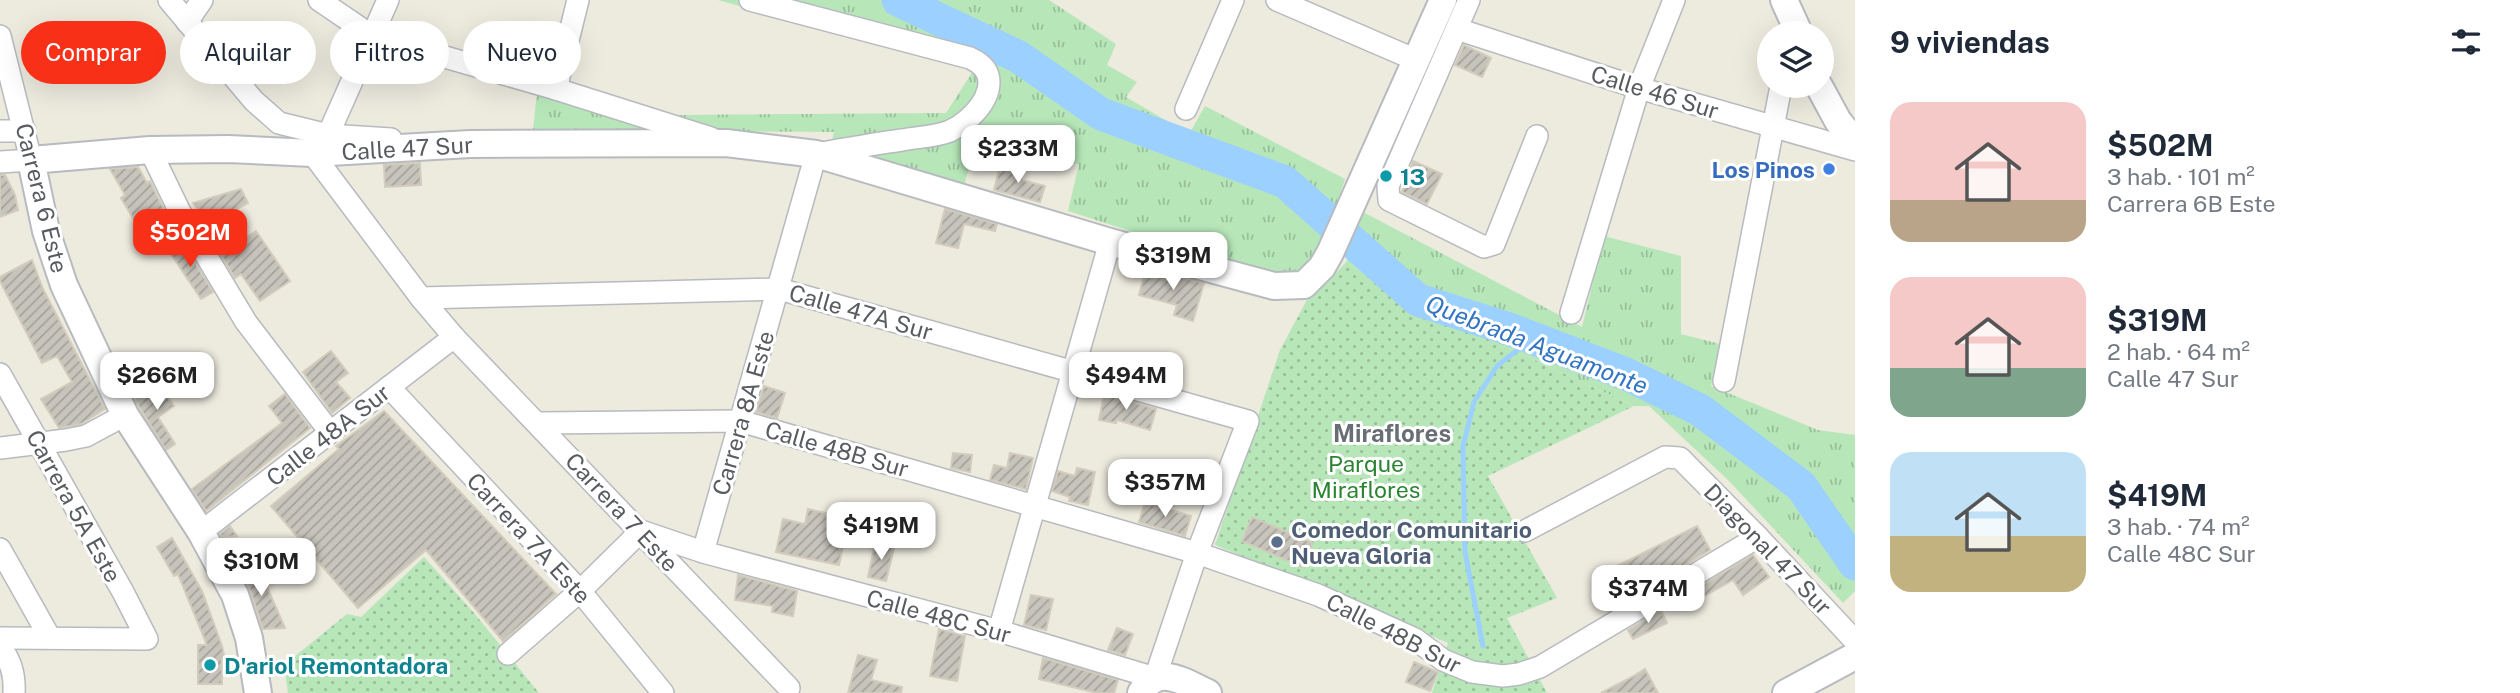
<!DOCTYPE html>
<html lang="es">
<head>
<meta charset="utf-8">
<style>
	body { margin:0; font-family:"Public Sans",sans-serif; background:#f2f2f3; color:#1f2937; height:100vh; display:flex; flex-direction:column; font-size:26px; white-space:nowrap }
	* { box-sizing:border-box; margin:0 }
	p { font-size:23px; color:#747a83 }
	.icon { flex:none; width:38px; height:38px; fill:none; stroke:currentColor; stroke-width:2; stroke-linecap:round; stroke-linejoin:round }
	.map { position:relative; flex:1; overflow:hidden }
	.side { display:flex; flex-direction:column; background:#fff; width:665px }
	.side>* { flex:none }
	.guide { position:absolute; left:21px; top:21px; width:665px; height:63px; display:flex; gap:14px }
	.tools { position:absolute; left:1757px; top:21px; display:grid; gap:14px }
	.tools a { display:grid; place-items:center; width:77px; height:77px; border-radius:50%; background:#fff; box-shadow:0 7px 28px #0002; font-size:35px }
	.price { position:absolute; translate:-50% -60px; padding:0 16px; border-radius:14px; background:#fff; color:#222; font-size:23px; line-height:46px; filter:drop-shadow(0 2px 4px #0008) }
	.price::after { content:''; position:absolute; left:50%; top:42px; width:21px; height:16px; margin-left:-10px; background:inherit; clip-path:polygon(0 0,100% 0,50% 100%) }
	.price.current { background:#f83018; color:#fff }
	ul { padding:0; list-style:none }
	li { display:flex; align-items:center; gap:21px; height:175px; padding:0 35px }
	li span { display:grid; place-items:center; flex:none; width:196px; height:140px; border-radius:21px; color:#555 }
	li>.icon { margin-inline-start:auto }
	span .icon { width:84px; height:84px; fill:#fffc; stroke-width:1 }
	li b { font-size:30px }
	h2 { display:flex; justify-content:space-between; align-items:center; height:84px; padding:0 35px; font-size:30px }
	.pill { padding:0 24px; border-radius:32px; background:#fff; box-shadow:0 7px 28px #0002; font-size:24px; line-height:63px }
	.pill.current { background:#f83018; color:#fff }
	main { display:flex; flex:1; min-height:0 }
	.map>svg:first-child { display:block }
</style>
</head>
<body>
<main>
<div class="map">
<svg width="1855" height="693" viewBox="0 0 1855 693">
	<defs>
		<pattern id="grass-tufts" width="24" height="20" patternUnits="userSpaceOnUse" patternTransform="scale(1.75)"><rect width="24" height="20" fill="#b7e7b9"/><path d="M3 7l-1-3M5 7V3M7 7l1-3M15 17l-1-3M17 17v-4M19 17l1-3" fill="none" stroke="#98be9a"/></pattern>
		<pattern id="park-dots" width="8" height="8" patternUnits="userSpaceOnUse" patternTransform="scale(1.75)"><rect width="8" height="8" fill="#b7e7b9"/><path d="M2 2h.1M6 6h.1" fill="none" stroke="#98be9a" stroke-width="1.8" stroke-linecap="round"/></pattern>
		<pattern id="building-hatch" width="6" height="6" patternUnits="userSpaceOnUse" patternTransform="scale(1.75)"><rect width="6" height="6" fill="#c7c4bb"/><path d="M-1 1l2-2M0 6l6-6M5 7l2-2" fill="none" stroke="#a4a29b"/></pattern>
	</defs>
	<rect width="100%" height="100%" fill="#edeade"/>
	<g fill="url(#grass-tufts)">
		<path d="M718,0H1049L1116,44L1107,65L1137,82L1126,97L1189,134L1205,106L1345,179L1320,255L1301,272L1263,274L1068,211L1079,164L972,156L964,186L830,149L834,132L533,130L537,92L676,115L946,113L973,71Z"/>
		<path d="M1363,212L1582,327L1604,236L1681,256V334L1720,344L1711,386L1818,430L1855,435V591L1843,603L1729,481L1649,406H1634L1419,307L1346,262Z"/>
	</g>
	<g fill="url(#park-dots)">
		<path d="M1346,262L1419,307L1634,406L1488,476L1557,598L1507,618L1547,693H1432L1448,643L1215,545L1280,350L1309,296L1327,283Z"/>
		<path d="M424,557L474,613L539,693H288L284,665L347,614L361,617Z"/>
	</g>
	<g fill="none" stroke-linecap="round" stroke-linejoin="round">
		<path stroke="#9cd1ff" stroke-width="5" d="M1483,646L1465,552L1463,446L1474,402L1497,366L1533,338"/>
		<path stroke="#9cd1ff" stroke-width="33" d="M898,0L1019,57L1101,114L1285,182L1418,300L1509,329L1626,374L1700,410L1801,486L1855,564"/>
	</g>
	<g fill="url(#building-hatch)" stroke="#d2ccbc" stroke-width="2">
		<path d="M1464,45L1491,58L1482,77L1455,65Z"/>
		<path d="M1413,161L1442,174L1427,204L1402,192Z"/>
		<path d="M420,163L421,185L385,187L384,165Z"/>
		<path d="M1000,166L1022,173L1021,180L1045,186L1040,202L994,190Z"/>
		<path d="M138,167L147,183L150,181L164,210L137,225L121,198L125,195L110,169Z"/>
		<path d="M0,175H5L15,195L18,210L0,217Z"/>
		<path d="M241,189L248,203L208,224L193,203Z"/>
		<path d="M945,209L997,224L995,231L964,224L958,248L936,243Z"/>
		<path d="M256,231L290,281L260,301L241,274L235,278L221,255Z"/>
		<path d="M181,240L213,292L201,299L167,248Z"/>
		<path d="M32,260L43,289L105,409L81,424L59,428L41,399L72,382L57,356L42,363L0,281V277Z"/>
		<path d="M1146,268L1204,283L1193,321L1174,315L1177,305L1139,295Z"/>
		<path d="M331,351L348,373L336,382L350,398L332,413L303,372Z"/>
		<path d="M158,384L174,406L158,417L175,444L166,450L135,400Z"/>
		<path d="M764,386L785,393L777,418L756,412Z"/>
		<path d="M285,394L310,428L206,511L192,489L282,423L269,406Z"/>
		<path d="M1104,394L1156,409L1150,430L1117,420L1116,423L1099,420Z"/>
		<path d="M384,411L556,594L503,641L426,550L358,608L271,506L339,449L336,446Z"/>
		<path d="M953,453L972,455L970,472L951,468Z"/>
		<path d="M1010,453L1033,458L1026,489L990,480L994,465L1007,468Z"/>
		<path d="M1077,468L1095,472L1088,505L1069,501L1070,497L1052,491L1058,471L1075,476Z"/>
		<path d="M1145,502L1191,516L1185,536L1139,522Z"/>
		<path d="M808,509L849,518L839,565L776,552L783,519L805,524Z"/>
		<path d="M1252,517L1313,543L1302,567L1242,541Z"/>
		<path d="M230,526L237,536L222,537L220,534Z"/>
		<path d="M1697,526L1710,550L1673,572L1648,584L1649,587L1632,597L1617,566Z"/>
		<path d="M172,538L202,591L222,646L225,659H222V684H198V645H207L178,574L174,576L157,547Z"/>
		<path d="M875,544L894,548L886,581L868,577Z"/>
		<path d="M237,547L262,588L267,587L285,628L263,629L250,590L240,572Z"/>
		<path d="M1753,555L1769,577L1743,595L1733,580L1694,602L1689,593Z"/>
		<path d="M738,575L797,591L793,616L772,612L773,606L735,600Z"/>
		<path d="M1031,595L1053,599L1046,630L1024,625Z"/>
		<path d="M1661,610L1667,623L1633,639L1628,630Z"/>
		<path d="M1117,628L1133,634L1125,655L1108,650Z"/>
		<path d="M939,629L965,636L957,681L930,676Z"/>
		<path d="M858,655L877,660L871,680L902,687L901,693H848Z"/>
		<path d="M1043,658L1118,680L1114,693H1097L1039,679Z"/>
		<path d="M1414,662L1438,672L1430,691L1406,682Z"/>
		<path d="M1645,669L1658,693H1601L1632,677Z"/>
	</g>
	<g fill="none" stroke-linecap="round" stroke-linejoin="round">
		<g stroke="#b7babf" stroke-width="24">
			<g id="minor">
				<path d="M169,0L254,101L279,123L328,135L391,139"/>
				<path d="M319,0L372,36L556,89L711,138"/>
				<path d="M1277,0L1416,60"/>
				<path d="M1469,0L1388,186L1389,200L1484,247L1494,244L1537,136"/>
				<path d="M187,22L202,0"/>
				<path d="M1457,29L1639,88L1855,150"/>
				<path d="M0,36L31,160L0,162"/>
				<path d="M556,89L578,0"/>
				<path d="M1186,109L1233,0"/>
				<path d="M0,131H25"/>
				<path d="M328,135L388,0"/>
				<path d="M150,150L180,212L246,322L330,432"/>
				<path d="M312,153L421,298L454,337L789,688"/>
				<path d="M421,298L779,289L1248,421L1197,553L1155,678L999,631L703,552L641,531L580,591L508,654"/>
				<path d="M1571,313L1639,88L1674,0"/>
				<path d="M0,374L123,592L147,639L0,638"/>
				<path d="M1724,381L1781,86"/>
				<path d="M389,387L580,591L663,693"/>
				<path d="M539,423L740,421L1197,553L1318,595L1415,639L1443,660L1472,672L1503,676L1519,674L1540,667L1758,537"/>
				<path d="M0,448L66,440L86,436L125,415"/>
				<path d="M1525,531L1665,457L1680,458L1758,537L1855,641"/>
				<path d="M201,532L454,337"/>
				<path d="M0,549L50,638"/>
				<path d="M703,552L816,154C845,149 873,144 902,140C918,137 935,137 950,131C967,123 989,103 989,82C989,70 981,63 970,58L750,0"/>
				<path d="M999,631L1110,242"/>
				<path d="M0,647C11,660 15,676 14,693"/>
			</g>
		</g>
		<g stroke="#b7babf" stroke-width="30">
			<g id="tertiary">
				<path d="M1784,0L1799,33"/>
				<path d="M1819,86L1838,121L1855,142"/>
				<path id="s1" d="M258,693L249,638L235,595L201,532L125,415L64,285L46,231L31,160L150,150L228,149L312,153L470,144L726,143L816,154L1110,242L1274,286L1304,285L1322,267L1330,253L1443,0"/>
				<path d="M1141,693C1158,663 1184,682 1208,693"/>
				<path d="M1786,693L1855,656"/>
			</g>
		</g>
		<use href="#minor" stroke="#fff" stroke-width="21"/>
		<use href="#tertiary" stroke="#fff" stroke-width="26"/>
	</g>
	<circle fill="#3f7fe0" stroke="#fff" stroke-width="2.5" cx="1829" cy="169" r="7"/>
	<g fill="#0f9aa8" stroke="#fff" stroke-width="2.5">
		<circle cx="1386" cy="176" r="7"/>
		<circle cx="210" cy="665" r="7"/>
	</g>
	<circle fill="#5c6f8a" stroke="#fff" stroke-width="2.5" cx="1277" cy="542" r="7"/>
	<g text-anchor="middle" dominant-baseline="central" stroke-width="6" stroke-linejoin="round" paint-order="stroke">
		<g font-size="23" fill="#585c61" stroke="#fff">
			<text transform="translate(1655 92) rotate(17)">Calle 46 Sur</text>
			<text stroke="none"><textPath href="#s1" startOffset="962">Calle 47 Sur</textPath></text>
			<text transform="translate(42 198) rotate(76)">Carrera 6 Este</text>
			<text transform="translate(861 312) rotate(16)">Calle 47A Sur</text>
			<text transform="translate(743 413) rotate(-74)">Carrera 8A Este</text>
			<text transform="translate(328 435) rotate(-38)">Calle 48A Sur</text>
			<text transform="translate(837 449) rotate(16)">Calle 48B Sur</text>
			<text transform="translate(74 506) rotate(61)">Carrera 5A Este</text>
			<text transform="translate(622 512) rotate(47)">Carrera 7 Este</text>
			<text transform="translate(529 538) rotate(47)">Carrera 7A Este</text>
			<text transform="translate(1768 549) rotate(46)">Diagonal 47 Sur</text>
			<text transform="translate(939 616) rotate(15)">Calle 48C Sur</text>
			<text transform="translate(1394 633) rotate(27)">Calle 48B Sur</text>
		</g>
		<g font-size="23" font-weight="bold" fill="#366cbe" stroke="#fff" text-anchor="end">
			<text x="1815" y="169">Los Pinos</text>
		</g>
		<g font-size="23" font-weight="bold" fill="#0d838f" stroke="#fff" text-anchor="start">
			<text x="1400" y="176">13</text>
			<text x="224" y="665">D'ariol Remontadora</text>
		</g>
		<g font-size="23" fill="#2c8433" stroke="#fff">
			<text x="1366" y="463">Parque<tspan x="1366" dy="26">Miraflores</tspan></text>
		</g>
		<g font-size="23" font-weight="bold" fill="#4e5e75" stroke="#fff" text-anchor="start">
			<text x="1291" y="529">Comedor Comunitario<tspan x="1291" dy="26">Nueva Gloria</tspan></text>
		</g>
		<g font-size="24" font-style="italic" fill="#3375c3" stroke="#fff">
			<text transform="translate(1537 344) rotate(21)">Quebrada Aguamonte</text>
		</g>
		<g font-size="24" font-weight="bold" fill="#686e73" stroke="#fff">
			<text x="1392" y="433">Miraflores</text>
		</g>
	</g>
</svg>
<div class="tools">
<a><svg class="icon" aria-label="layers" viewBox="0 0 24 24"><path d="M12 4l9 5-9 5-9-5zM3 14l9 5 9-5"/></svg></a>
</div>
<b class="price" style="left:1018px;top:185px">$233M</b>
<b class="price current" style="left:190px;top:269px">$502M</b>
<b class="price" style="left:1173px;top:292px">$319M</b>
<b class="price" style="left:157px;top:412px">$266M</b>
<b class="price" style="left:1126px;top:412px">$494M</b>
<b class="price" style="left:1165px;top:519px">$357M</b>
<b class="price" style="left:881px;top:562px">$419M</b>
<b class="price" style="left:261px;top:598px">$310M</b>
<b class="price" style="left:1648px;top:625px">$374M</b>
<div class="guide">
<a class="pill current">Comprar</a>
<a class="pill">Alquilar</a>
<a class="pill">Filtros</a>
<a class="pill">Nuevo</a>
</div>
</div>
<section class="side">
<h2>9 viviendas<svg class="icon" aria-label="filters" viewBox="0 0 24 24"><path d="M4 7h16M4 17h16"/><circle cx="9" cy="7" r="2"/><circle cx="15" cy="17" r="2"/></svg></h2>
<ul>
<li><span style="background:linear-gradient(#f6c9c9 70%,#b9a48a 0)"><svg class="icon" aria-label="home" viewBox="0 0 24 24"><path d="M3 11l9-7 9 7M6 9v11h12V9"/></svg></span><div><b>$502M</b><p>3 hab. · 101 m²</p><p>Carrera 6B Este</p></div></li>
<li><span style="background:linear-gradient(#f6c9c9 65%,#7fa58c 0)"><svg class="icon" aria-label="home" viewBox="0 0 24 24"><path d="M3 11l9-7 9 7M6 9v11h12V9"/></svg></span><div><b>$319M</b><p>2 hab. · 64 m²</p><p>Calle 47 Sur</p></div></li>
<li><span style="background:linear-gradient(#bfe0f5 60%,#c2b280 0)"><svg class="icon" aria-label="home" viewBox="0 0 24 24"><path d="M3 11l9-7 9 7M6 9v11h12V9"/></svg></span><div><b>$419M</b><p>3 hab. · 74 m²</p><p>Calle 48C Sur</p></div></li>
</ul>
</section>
</main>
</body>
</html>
